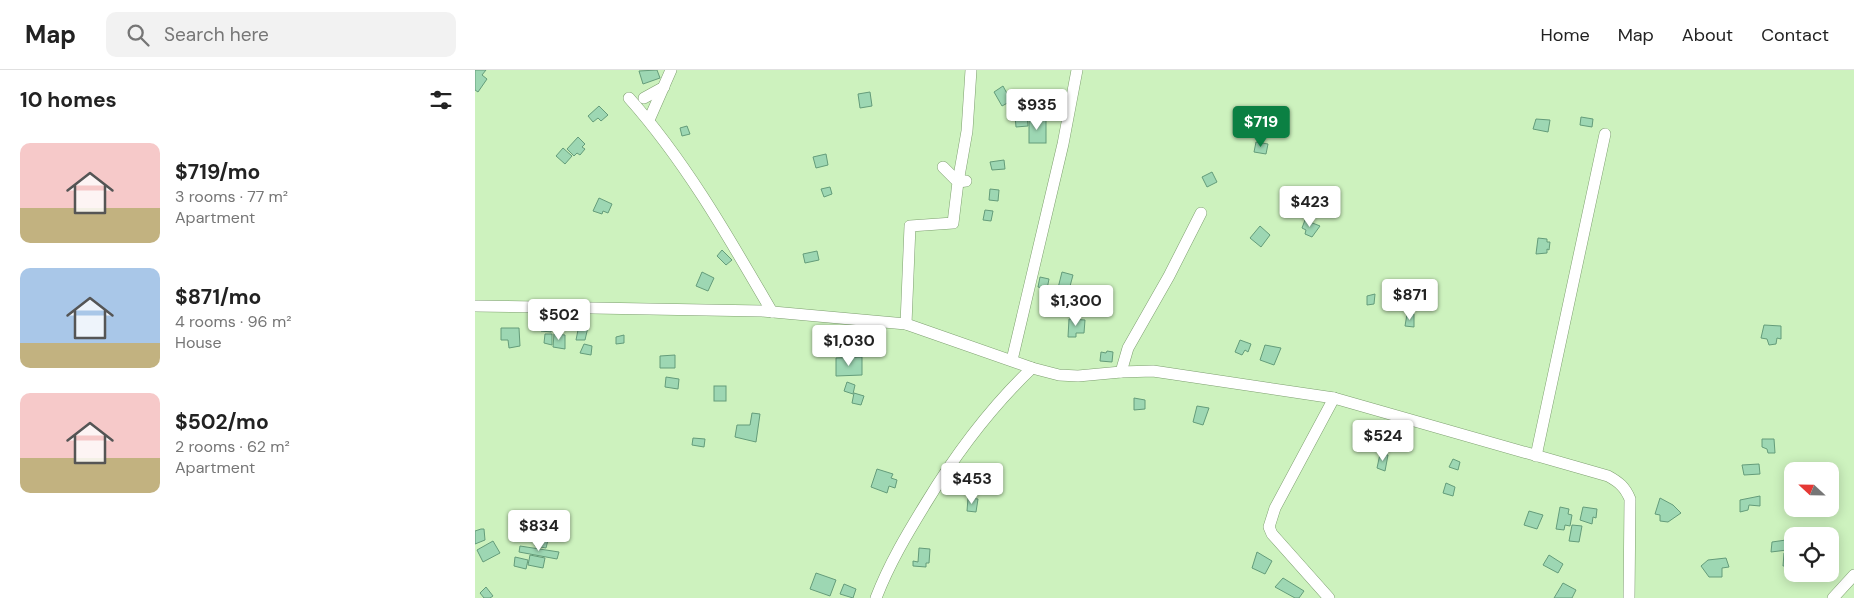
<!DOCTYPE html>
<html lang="en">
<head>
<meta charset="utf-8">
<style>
	body { margin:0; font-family:"DM Sans",sans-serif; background:#f2f2f2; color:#222; height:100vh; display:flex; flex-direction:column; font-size:19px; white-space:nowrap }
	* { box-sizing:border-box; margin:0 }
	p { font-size:16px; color:#767676 }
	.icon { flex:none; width:28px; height:28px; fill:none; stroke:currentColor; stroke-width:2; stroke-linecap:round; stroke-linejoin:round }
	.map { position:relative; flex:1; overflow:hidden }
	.sheet { display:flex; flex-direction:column; background:#fff; width:475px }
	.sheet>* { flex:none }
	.needle { width:32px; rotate:292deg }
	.buttons { position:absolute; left:1309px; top:392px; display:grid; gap:10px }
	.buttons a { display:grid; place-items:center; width:55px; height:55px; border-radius:10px; background:#fff; box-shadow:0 2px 12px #0003; font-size:25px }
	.price { position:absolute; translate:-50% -42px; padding:0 11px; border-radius:5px; background:#fff; color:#222; font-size:16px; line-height:32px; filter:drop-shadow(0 1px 2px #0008) }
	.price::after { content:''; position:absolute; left:50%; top:30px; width:15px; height:11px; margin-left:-8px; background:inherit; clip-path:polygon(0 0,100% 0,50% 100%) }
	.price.current { background:#0b8043; color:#fff }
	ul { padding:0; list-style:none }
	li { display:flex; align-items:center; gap:15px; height:125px; padding:0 20px }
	li span { display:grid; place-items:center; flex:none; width:140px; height:100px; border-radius:10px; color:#555 }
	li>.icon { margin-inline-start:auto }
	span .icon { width:60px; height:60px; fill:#fffc; stroke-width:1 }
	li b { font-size:21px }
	h2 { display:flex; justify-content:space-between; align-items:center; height:60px; padding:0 20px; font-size:21px }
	header { display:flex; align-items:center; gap:30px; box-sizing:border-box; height:70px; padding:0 25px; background:#fff; border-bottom:1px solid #e0e0e0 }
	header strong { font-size:24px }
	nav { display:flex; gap:28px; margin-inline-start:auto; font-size:18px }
	.search { width:350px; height:45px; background:#f2f2f2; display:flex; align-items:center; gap:12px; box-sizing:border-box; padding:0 18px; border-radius:10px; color:#767676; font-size:19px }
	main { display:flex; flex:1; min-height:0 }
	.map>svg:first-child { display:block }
</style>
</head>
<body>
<header>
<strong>Map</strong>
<div class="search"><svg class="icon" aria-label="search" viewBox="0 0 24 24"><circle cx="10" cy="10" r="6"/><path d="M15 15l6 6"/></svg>Search here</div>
<nav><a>Home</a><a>Map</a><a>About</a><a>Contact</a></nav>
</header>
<main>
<section class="sheet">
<h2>10 homes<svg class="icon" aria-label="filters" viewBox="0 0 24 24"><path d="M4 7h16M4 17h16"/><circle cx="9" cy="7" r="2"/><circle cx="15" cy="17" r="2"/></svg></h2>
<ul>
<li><span style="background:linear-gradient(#f6c9c9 65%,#c2b280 0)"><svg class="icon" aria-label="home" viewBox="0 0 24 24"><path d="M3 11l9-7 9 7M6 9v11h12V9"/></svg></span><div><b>$719/mo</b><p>3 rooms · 77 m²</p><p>Apartment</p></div></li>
<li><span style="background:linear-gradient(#a9c7e8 75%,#c2b280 0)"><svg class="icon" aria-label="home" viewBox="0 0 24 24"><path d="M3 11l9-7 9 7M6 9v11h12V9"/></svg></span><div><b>$871/mo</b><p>4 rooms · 96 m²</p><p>House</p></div></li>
<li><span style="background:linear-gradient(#f6c9c9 65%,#c2b280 0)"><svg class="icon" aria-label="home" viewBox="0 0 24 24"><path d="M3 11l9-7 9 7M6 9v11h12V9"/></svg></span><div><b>$502/mo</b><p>2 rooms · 62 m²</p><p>Apartment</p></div></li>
</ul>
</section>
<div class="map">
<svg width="1379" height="528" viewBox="0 0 1379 528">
	<rect width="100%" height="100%" fill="#cdf2be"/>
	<g fill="#9dd7b3" stroke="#649c7a">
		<path d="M0,0H11L7,5L12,9L3,22L0,20Z"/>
		<path d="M182,0L185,8L168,14L164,1Z"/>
		<path d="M528,16L536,31L527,36L519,22Z"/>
		<path d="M395,22L397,36L385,38L383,24Z"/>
		<path d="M124,36L133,45L126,51L123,48L118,52L113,46Z"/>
		<path d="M540,46H552L553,56L541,57Z"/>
		<path d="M1106,47L1118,49L1117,57L1105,55Z"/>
		<path d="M1061,49L1075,50L1073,62L1058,59Z"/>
		<rect x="554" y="50" width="17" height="23"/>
		<path d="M212,56L215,64L207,66L205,58Z"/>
		<path d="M103,67L110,74L107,77L110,79L105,85L102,83L99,86L92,79Z"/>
		<path d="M781,72L793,74L791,84L779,82Z"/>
		<path d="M88,78L97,86L90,94L81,86Z"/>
		<path d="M351,84L353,95L341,98L338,87Z"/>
		<path d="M529,90L530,99L517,100L515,92Z"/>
		<path d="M737,102L742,112L732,117L727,107Z"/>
		<path d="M355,117L357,124L349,127L346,119Z"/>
		<path d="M515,119L524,120L523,131L514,130Z"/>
		<path d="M124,128L137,134L133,143L128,141L127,144L118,141Z"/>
		<path d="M510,140L518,141L516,151L508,150Z"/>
		<path d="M830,150L845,156L837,167L830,164L831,160L827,158Z"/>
		<path d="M785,156L795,165L786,177L775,168Z"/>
		<path d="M1063,168L1072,169V172H1075L1074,180L1072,179V183L1061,184Z"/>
		<path d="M247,180L257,190L251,195L242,186Z"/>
		<path d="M342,181L344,190L330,193L328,184Z"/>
		<path d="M227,202L239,208L233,221L221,216Z"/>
		<path d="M587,202L598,205L594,220L583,218Z"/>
		<path d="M565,207L574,209L572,219L563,217Z"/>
		<path d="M954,213L958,226L949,228L946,216Z"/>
		<path d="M900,224L899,234L892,235V226Z"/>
		<path d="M932,244H939V257L930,256Z"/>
		<path d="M594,249L610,250L609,263H601V267H593Z"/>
		<path d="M67,251L76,252V262L66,261Z"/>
		<path d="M104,255L113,257L110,270H101Z"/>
		<path d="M1289,255L1306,256V269L1302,268L1301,274L1294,275L1292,269L1286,268Z"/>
		<path d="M26,258H44L45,276L34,278L33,270H26Z"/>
		<path d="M70,264H77V275L69,273Z"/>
		<path d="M79,264L90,265V279L78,277Z"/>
		<path d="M149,265V273L141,274V267Z"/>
		<path d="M765,270L776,274L773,282L770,280L767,285L760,282Z"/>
		<path d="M109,274L117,276L116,285L105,283Z"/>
		<path d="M790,275L806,278L799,295L785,290Z"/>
		<path d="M632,281L638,282L637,292L625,291L626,282L631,283Z"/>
		<path d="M200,285V298H185V286Z"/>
		<path d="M387,287V305L361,306V288Z"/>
		<path d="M191,307L204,309L203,319L190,317Z"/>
		<path d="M372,312L380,315L378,324L369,321Z"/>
		<rect x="239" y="316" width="12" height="15"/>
		<path d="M379,323L389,326L386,335L377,333Z"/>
		<path d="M659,328L670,330V339L659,340Z"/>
		<path d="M722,336L734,338L728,355L718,352Z"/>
		<path d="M277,343L285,344L281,372L260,367L262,355H275Z"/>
		<path d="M218,368L230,369L229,377L217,375Z"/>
		<path d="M1287,369H1299L1300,383H1293L1292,379L1287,377Z"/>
		<path d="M905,384L913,385L910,401L902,398Z"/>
		<path d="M978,389L985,392L983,400L974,397Z"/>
		<path d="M1284,394L1285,404L1269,405L1267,395Z"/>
		<path d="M402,399L418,404L416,408L422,410L420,418L414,416L412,423L396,417Z"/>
		<path d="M971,413L980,417L978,426L968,423Z"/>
		<path d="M1285,426V436L1274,435L1273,440L1265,442V430Z"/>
		<path d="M493,428L503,429L501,442L492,441Z"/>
		<path d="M1185,428L1198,435L1206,443L1193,452L1185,451V445L1180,444Z"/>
		<path d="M1085,437L1094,439L1093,444L1097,445L1095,456L1090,455L1089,460L1081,459Z"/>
		<path d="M1108,437L1122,439L1121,448L1118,447L1117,454L1105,450Z"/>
		<path d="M1054,441L1068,445L1062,459L1049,455Z"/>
		<path d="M66,447L80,452L75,469L60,464Z"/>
		<path d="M1097,455L1107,456L1104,472L1094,471Z"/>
		<path d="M6,459H9L10,470L0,474V461Z"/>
		<path d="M61,467L73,470L71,478L60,476Z"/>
		<path d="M1311,470L1312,480L1296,482L1297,472Z"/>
		<path d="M18,471L25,483L8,492L2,480Z"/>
		<path d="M45,476L84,482L82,489L44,482Z"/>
		<path d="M444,478L455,479L454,493H451V497L438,496V491L443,492Z"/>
		<path d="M782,482L797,491L790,504L777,498Z"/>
		<path d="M1309,483L1318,484V496H1308Z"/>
		<path d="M55,485L70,488L68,498L53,495Z"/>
		<path d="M1074,485L1088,494L1083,503L1068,495Z"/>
		<path d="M40,487L53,490L51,499L39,496Z"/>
		<path d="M1251,488L1254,497L1247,498V507H1234L1226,496L1233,490Z"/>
		<path d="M341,503L361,510L355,526L335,519Z"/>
		<path d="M808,508L829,521L824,528H820L800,517Z"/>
		<path d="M1088,513L1101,520L1097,528H1079Z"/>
		<path d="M369,514L381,519L378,528L365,524Z"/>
		<path d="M11,517L18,526L15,528H9L5,523Z"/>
	</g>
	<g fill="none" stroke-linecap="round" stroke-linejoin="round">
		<g stroke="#7d9f6f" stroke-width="12">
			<g id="minor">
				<path d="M154,28C211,92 254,168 297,242"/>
				<path d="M169,28L189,17"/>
				<path d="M174,50L196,0"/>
				<path d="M491,111L483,112L492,61L496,0"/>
				<path d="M0,236L287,241L431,254L557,298L584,305L603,306L646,302L678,301L859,328L1133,406C1144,412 1150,417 1155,429L1154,528"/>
				<path d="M431,254L435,156L478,153L483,112L468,97"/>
				<path d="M537,290L588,74L602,0"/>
				<path d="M646,302L653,278L694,206L726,143"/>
				<path d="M1061,386L1130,64"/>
				<path d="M401,528C414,494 432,464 451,433C482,382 514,339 557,298"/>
				<path d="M854,528L797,464L794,457L800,438L859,328"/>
				<path d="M1358,528L1379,505"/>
			</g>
		</g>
		<use href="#minor" stroke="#fff" stroke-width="11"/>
	</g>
</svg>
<div class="buttons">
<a><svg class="needle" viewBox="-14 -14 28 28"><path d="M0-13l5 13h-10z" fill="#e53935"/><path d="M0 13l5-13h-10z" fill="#767676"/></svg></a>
<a><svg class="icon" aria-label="locate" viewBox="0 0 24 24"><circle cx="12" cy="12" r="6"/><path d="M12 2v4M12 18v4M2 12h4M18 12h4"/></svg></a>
</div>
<b class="price" style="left:562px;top:61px">$935</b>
<b class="price current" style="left:786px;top:78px">$719</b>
<b class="price" style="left:835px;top:158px">$423</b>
<b class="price" style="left:935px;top:251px">$871</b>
<b class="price" style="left:601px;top:257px">$1,300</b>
<b class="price" style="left:84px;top:271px">$502</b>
<b class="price" style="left:374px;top:297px">$1,030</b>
<b class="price" style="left:908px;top:392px">$524</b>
<b class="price" style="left:497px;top:435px">$453</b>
<b class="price" style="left:64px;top:482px">$834</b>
</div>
</main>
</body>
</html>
